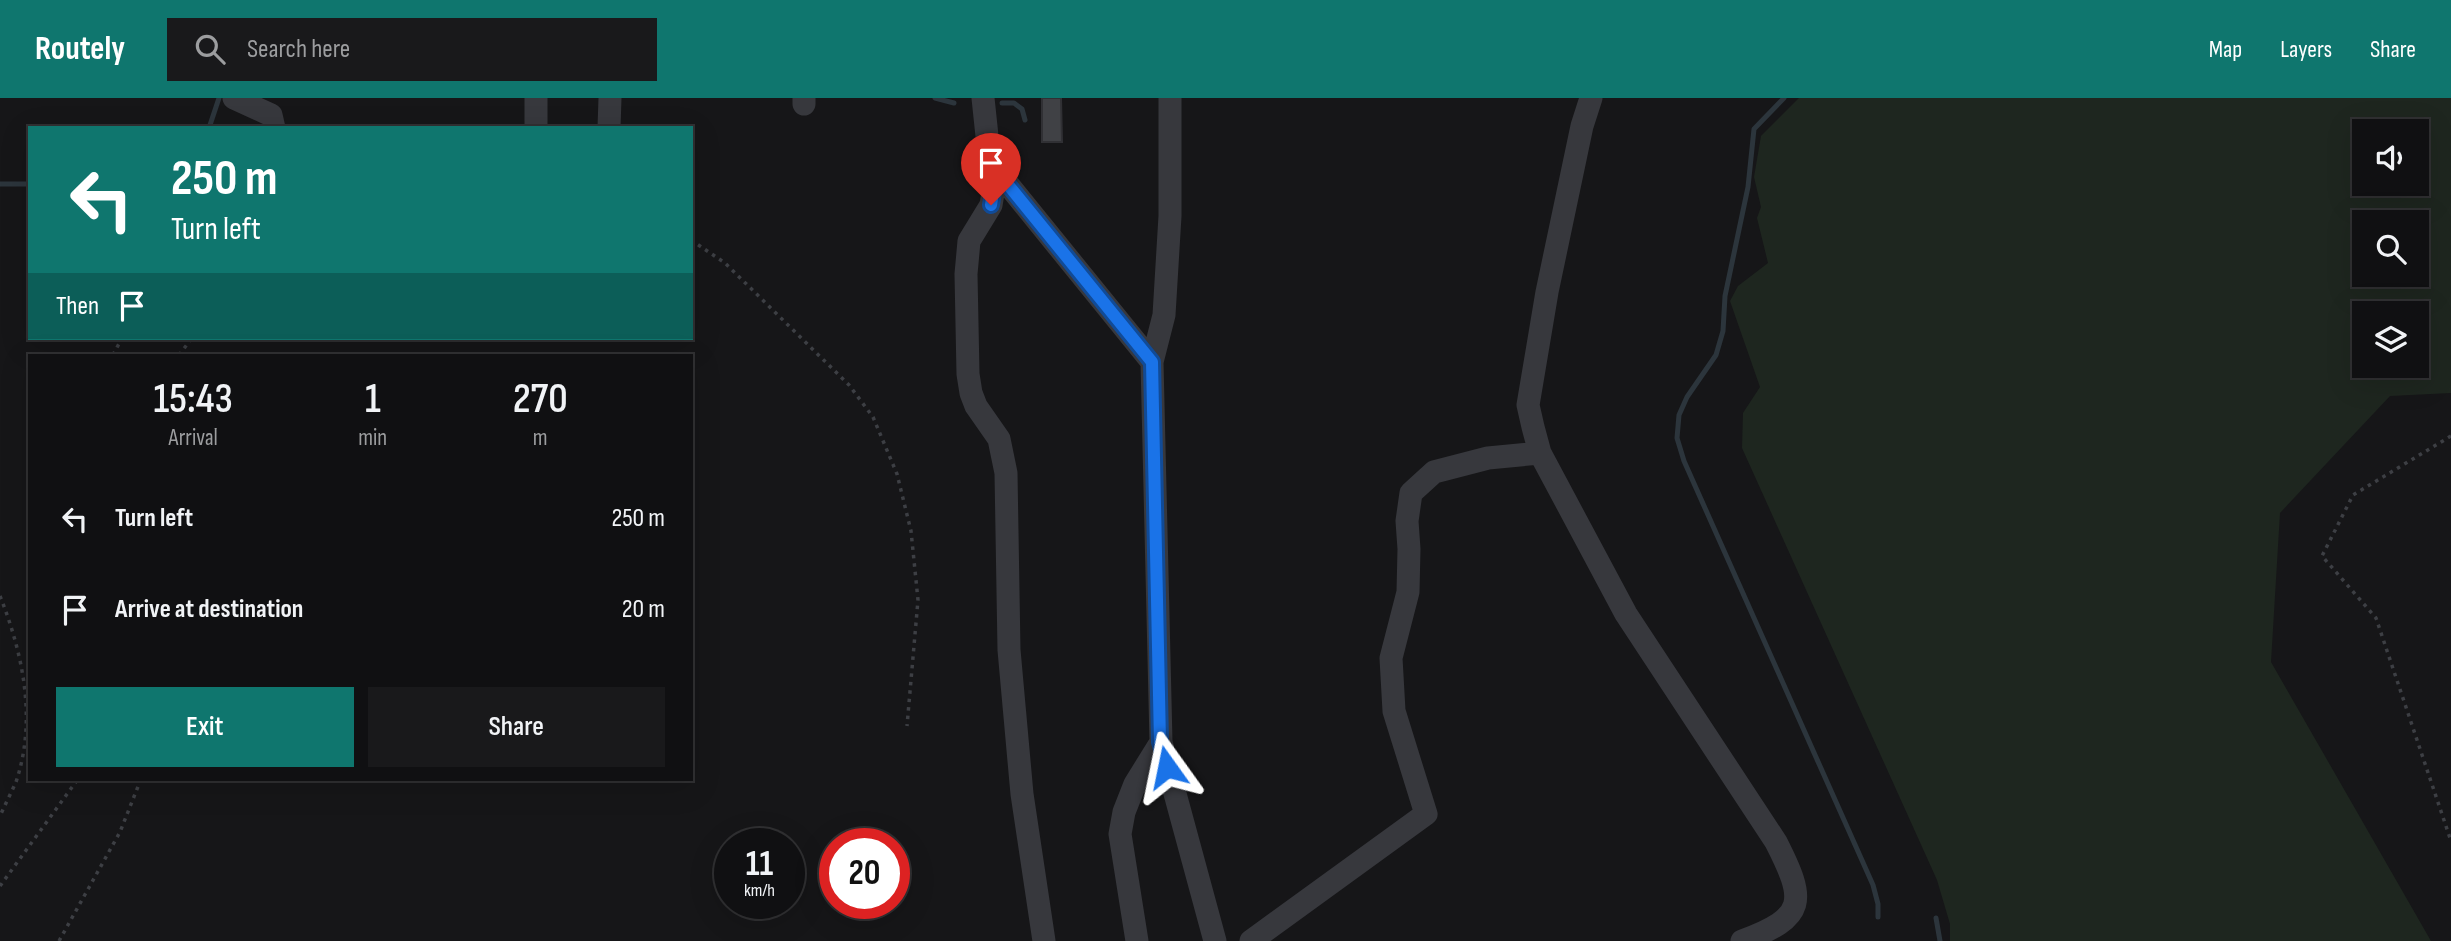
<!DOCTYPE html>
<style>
:root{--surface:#101012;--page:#19191b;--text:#f1f3f6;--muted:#9c9d9f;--line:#303032;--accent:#0f766e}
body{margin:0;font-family:"Sofia Sans Condensed",sans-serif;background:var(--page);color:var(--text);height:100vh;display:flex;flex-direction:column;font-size:26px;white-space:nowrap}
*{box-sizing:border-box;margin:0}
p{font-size:23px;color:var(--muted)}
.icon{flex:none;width:38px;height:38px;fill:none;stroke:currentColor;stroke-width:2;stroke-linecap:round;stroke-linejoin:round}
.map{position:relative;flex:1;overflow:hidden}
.panel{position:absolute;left:28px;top:256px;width:665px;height:427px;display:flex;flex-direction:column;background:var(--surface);border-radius:0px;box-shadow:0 7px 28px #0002,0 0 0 2px var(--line)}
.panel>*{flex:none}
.banner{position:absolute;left:28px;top:28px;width:665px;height:214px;border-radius:0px;box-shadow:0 7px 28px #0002,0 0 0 2px var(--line);background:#0f766e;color:#fff;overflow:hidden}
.fabs{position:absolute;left:2352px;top:21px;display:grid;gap:14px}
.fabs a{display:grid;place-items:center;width:77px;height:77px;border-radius:0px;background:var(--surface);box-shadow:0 7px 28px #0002,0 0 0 2px var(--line);font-size:35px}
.speed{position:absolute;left:714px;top:730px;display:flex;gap:14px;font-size:35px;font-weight:700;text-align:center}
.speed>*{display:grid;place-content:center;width:91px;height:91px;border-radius:50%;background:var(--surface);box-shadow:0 7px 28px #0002,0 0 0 2px var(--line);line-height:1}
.speed small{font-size:18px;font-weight:400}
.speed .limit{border:10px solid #d22;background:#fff;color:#111}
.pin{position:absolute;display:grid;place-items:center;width:60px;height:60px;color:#fff;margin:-72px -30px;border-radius:50% 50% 50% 0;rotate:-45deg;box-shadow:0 0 7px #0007}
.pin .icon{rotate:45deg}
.me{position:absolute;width:77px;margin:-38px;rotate:348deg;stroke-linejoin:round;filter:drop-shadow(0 0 5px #0008)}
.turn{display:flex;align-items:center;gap:24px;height:147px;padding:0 28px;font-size:32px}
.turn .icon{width:91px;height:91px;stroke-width:2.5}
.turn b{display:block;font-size:49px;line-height:60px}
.then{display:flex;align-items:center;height:66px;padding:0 28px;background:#0003;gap:14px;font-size:26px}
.eta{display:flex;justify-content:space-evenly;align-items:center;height:119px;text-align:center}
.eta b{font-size:42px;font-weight:600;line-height:49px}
.cta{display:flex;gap:14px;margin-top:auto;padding:14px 28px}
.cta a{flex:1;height:80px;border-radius:0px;background:var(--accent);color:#fff;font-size:28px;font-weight:600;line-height:80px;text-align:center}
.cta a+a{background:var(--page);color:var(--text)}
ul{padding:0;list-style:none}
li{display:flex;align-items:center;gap:21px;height:91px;padding:0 28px}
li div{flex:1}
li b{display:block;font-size:26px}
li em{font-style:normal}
header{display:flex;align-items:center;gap:42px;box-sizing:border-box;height:98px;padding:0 35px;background:var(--accent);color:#fff}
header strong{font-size:33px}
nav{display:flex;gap:38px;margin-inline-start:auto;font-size:24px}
.search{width:490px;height:63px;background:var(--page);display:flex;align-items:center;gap:18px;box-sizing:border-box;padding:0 24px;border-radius:0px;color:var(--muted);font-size:26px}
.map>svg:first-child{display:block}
.green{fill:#1e261f;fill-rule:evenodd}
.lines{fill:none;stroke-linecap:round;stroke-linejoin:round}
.stream{stroke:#2c353c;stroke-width:5}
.building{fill:#404145;stroke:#303034;stroke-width:2}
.path{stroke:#3d3f44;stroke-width:3.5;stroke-dasharray:3.5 5;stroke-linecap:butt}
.minor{stroke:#37383d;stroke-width:23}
.route-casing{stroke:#114b97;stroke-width:18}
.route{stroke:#1a73e8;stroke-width:12}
</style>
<header>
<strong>Routely</strong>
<div class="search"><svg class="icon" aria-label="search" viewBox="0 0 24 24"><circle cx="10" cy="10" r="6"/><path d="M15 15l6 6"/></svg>Search here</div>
<nav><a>Map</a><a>Layers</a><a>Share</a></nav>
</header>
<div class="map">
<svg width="2451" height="843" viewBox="0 0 2451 843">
<rect width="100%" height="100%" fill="#161618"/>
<path class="green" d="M1799,0h652v295l-61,3 -110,117 -9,149 160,279h-481v-17l-13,-44 -195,-432 1,-35 17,-26 -30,-86 8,-15 30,-23 -11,-45 4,-11 -7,-30 7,-41zM2364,33h53v53h-53zM2364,124h53v53h-53zM2364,215h53v53h-53z"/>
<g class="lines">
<path class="stream" d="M935,0l19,5
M1784,0l-30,31 -6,58 -23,109 -2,35 -7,24 -29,42 -8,18 -2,23 7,23 189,424 5,19v13
M1002,5h12l8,6 3,11
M209,30l10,-30
M0,86h30
M1936,820l4,23"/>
</g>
<path class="building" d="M1042,0h19l1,44h-20z"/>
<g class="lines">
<path class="path" d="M691,142l34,23 124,122 24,32 24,57 14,57 7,69 -11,126
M113,257l9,-17
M179,257l13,-17
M2451,338l-98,59 -31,61 54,62 75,223
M0,498c23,58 37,124 16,186 -5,11 -11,23 -16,34
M0,788l78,-107
M59,843l61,-109 21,-53"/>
<path class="minor" d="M234,0l37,17 3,13
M536,0v30
M804,0v6
M983,0l10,95 -2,12 -22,36 -3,33 2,100 3,19 5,13 23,33 7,34 3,177 13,144 22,147
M1591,0l-9,28 -35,166 -19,113 5,22 7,26 86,161 150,228c30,59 31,75 -34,99
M609,30l1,-30
M989,63l163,201
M1161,644l54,199
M1137,843l-17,-107 4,-22 11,-28 26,-42 -9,-380 12,-47 6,-99v-118
M1251,843l175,-127 -32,-103 -3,-53 17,-66 1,-43 -2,-28 4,-28 23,-21 54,-14 52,-5"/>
</g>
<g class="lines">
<g class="route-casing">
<path id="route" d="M991,107l2,-13 -5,-32 164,202 8,380 7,25"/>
</g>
<use href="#route" class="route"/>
</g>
</svg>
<div class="fabs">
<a><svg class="icon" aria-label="sound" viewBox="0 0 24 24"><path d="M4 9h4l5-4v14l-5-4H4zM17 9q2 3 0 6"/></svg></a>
<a><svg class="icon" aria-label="search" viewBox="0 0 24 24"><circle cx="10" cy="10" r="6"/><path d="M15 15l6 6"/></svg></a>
<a><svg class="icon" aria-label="layers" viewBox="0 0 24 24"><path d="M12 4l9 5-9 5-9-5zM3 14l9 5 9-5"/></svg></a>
</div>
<div class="speed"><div>11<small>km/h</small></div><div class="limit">20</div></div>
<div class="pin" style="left:991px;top:107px;background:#d93025"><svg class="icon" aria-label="arrive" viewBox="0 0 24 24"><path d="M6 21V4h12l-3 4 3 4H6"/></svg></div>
<svg class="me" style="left:1167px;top:669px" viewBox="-20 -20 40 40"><path d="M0-17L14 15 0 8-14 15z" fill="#1a73e8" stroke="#fff" stroke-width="4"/></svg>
<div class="banner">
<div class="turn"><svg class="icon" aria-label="left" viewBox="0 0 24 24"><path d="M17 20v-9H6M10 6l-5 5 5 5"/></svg><div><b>250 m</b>Turn left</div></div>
<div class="then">Then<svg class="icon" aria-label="arrive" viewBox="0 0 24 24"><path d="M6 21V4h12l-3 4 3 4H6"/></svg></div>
</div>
<section class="panel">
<div class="eta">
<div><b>15:43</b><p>Arrival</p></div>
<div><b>1</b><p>min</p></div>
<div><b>270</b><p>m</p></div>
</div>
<ul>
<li><svg class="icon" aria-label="left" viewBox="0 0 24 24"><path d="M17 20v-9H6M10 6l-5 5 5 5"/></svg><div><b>Turn left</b></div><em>250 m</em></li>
<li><svg class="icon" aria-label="arrive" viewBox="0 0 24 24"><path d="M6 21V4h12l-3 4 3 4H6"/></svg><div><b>Arrive at destination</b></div><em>20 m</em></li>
</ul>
<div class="cta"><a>Exit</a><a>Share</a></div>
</section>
</div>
